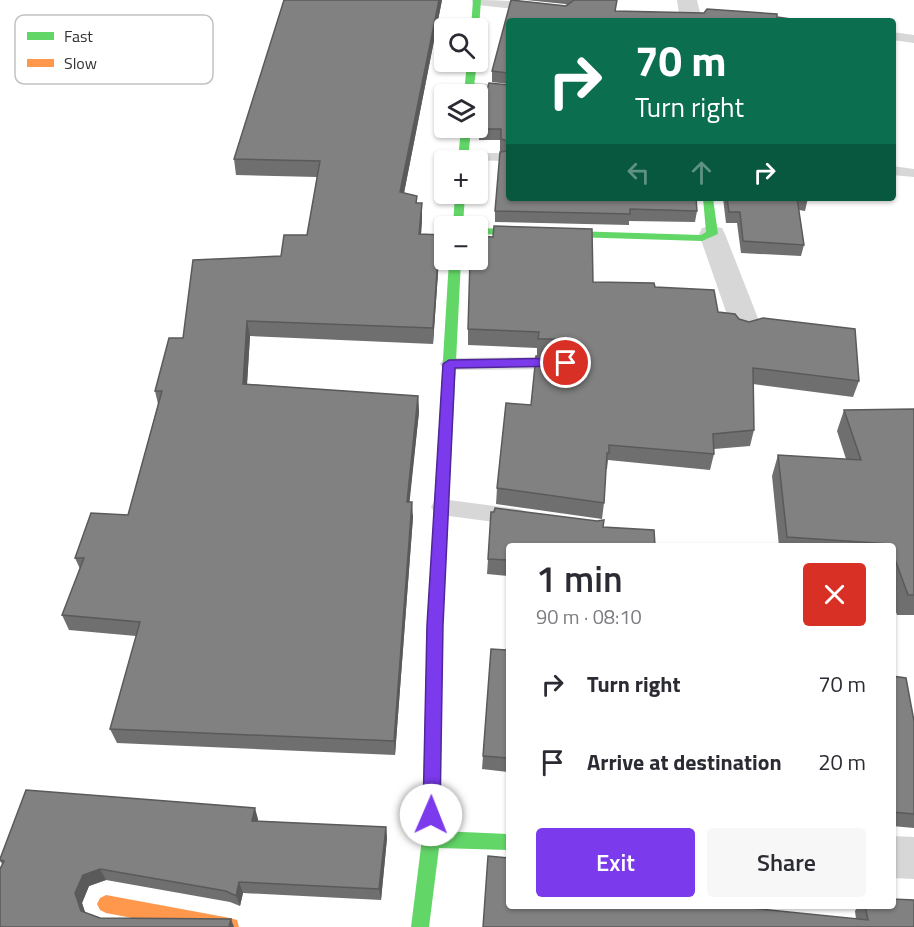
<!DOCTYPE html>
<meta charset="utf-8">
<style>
:root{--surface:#fff;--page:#f7f7f7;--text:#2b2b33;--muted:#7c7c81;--accent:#7c3aed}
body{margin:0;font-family:"Titillium Web",sans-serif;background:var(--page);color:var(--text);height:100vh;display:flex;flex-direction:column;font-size:22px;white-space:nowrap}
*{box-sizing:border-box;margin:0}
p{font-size:20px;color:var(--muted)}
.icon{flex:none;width:33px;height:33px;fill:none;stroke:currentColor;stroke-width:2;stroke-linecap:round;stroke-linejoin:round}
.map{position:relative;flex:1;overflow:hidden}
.sheet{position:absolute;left:506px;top:543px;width:390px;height:366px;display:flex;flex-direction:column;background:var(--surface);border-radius:6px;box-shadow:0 2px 4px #0004}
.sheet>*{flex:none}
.top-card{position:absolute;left:506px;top:18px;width:390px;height:183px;border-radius:6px;box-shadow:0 2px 4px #0004;background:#0b6e4f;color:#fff;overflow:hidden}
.controls{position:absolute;left:434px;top:18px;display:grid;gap:12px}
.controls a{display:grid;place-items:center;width:54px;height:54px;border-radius:6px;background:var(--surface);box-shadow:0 2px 4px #0004;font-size:30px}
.pin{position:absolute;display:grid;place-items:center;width:51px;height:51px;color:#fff;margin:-26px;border:3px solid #fff;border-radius:50%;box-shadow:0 2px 6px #0007}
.me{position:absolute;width:66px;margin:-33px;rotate:1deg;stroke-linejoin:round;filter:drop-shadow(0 0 4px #0008)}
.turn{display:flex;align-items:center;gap:21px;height:126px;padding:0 30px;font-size:27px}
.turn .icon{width:78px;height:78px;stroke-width:2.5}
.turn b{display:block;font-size:42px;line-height:51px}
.lanes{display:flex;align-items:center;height:57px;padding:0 30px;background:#0003;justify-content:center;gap:30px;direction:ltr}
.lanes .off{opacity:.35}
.round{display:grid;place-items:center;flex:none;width:63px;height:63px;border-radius:6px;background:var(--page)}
.overview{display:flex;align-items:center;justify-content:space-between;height:102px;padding:0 30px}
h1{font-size:36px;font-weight:600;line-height:45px}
.action{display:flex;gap:12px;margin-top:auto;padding:12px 30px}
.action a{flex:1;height:69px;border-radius:6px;background:var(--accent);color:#fff;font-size:24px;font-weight:600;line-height:69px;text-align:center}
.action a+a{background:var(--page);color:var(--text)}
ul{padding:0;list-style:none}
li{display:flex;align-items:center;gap:18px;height:78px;padding:0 30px}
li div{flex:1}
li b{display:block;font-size:22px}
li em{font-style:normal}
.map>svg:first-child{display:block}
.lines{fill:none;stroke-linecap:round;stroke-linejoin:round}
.lane{fill:#d7d7d7;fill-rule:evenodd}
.street{fill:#d7d7d7;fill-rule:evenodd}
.fast{fill:#63d668;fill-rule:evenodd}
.slow{fill:#ff974d;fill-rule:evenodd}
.wall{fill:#6f6f6f}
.shaded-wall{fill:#5a5a5a}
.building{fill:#818181;stroke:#5a5a5a;stroke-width:1.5}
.route{fill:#7c3aed;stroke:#51269a;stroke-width:1.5}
.key{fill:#fff;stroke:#c2c2c2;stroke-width:1.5}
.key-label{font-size:16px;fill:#333}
</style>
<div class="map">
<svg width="914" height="927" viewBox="0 0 914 927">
<rect width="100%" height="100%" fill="#fff"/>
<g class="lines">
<path class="lane" d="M472,0c16,0 57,0 68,7l-6,4 -57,-6 -4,-1z
M892,32l22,3v8l-22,-3z
M470,82l38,4v8l-43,-5 -2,-3z
M463,153h45v8l-50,-1 -2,-3z
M892,166l22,3v8l-22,-2z
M560,357l6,2 3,4 -3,4 -6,2 -111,1 -6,-2 -3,-4 3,-4 6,-2z
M441,499l77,10 7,2 3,6 -3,6 -7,2 -77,-10 -7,-3 -3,-5 3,-5z"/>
<path class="street" d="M677,0h20l5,21h-22z
M712,226l10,2 3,6 36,92 -5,7 -10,3 -10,-3 -5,-7 -32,-92 3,-6z
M892,836l22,1v42l-22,-1z"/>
<path class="fast" d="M473,0h8l-2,28 -2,2 -6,-2z
M467,62h10l-4,32h-9z
M461,128h10l-3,32h-10z
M455,194h10l-2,32h-10z
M703,198h10l5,36 -16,7 -225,-7v-6l224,7 5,-3z
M449,260h12l-18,365 -3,206 68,3v16l-69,-2 -10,79h-18l11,-88 5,-214z"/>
<path class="slow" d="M106,895l124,23 7,2 2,7h-59l-74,-14 -6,-3 -3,-6 3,-6z"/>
</g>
<path class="wall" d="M442,0l-38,193 13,10 5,16 -1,15 23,1v19l-5,5 -6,85 -183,-8 -3,48 171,12 1,16 -10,90 4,15 -18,238 -278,-12 -7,-14 26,-93 -67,-6 -7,-15 18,-46 -5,-11 53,-43 30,-111 -3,-13 28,-53 124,-103 10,-58 -81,-2 -2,-16z
M511,0l55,6 1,-1 -2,-1 -39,-4h91l-2,11 89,2 3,-4 70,5v3l28,4h-297v63l-16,-2v-11z
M508,85v113l189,13 -2,11 -66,-1v4l-134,-3v-11l9,-59 -4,-1v-11h-21l1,-25z
M723,198h85l-3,13 -6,-1 5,35 -3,11 -60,-3 -4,-30h-11z
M593,282l62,5 63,25 21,7 120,62 -6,16 -100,-13 1,46 -4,16 -36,3v5l-4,16 -102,-10 -1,9h-1l-2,34 -2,16 -106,-15 1,-16 34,-83 37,-50h-31v-7l-69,-3v-16z
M914,409v206h-17l-5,-15v-54h-113l-7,-70 6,-21 68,4 -9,-28 7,-21z
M508,546v30l-21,-2 1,-15z
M508,633v139l-26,-3 1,-13 24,-106z
M892,676l22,45v107l-22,-2z
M258,819v2l128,6 1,11 -6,62 -138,-7 -3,13 -10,-4 -124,-22 -17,6 -7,17 3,9 -85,15 2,-63 -2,-3v-2z
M858,906h34l22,21h-431l258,-20 115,12 -1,-8z"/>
<path class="shaded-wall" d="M439,0h3l-41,208 -1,-16z
M422,203v16l-2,31 -1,-16z
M444,238v16l-5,5 -6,85v-16l6,-85z
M247,321l3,15 -4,64 -3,-16z
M418,396l1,16 -11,105 -1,-15z
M412,502l1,15 -18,238 -1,-14z
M255,808l3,11 -2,13 -4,-11z
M386,827l1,11 -6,62 -2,-11z
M100,869l6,11 -17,6 -7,17 6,18 -7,-10 -6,-18 8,-18z
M239,882l4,11 -3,13 -4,-10z
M231,919l3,8h-5z"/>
<path class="building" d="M284,0h155l-39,192 17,4 -1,7h6l-3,31 25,1v4l-5,4 -6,85 -186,-7 -4,63 175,12 -11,106h5l-18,239 -284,-12 30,-107 -78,-7 22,-57h-9l16,-45 37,2 34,-124h-7l14,-53h14l10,-78 88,-4 3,-21h23l13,-74 -86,-2z
M511,0l55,6 8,-6h43l-2,11 89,2 3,-4 70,5v3l28,4h-297v52l-16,-2z
M489,83l19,2v56l-7,-2v-10h-22l1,-14z
M508,151v47h188l1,13 -67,-2v5l-135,-3 5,-59z
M727,198h70l7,47 -61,-4 -3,-29h-11z
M494,226l98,3 1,53 61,1 1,4 59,3 4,22 17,2 4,5 10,3 14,-4 92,11 4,52 -106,-13 1,62 -41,4 1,20 -105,-9v8h-2l-3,50 -107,-15 9,-85 25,2 5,-49 32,-1 7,-2 4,-6 -4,-5 -7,-3h-30l1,-7 -71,-3 2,-69h7v-24l16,1z
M914,409v186h-6l-16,-44v-5h-1l-1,-2 -103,-7 -9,-82 83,5 -17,-50z
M495,508l102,13 7,-1 -1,7 51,3 1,16h-147v14l-20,-1 3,-47h3z
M508,633v125l-25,-2 8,-107 16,1z
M892,676l14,2 8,43v93l-22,-2z
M26,790l229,18 -3,13 134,6 -7,62 -140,-7 -3,14 -10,-5 -126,-22 -17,6 -8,18 6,18 19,7 131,1 -2,8h-229v-58l4,-8 -4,-1v-1z
M488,856l20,2v48h232l1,1 127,13 -3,-14h27v-7l22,1v27h-431z"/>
<path class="route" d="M566,358l6,5 -2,3 -115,2 -12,257 -3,190 -2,6 -7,2 -6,-2 -2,-6 4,-190 16,-261 6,-4z"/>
<rect x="15" y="15" width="198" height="69" rx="9" class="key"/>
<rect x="27" y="32" width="27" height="8" fill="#63d668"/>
<rect x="27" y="59" width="27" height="8" fill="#ff974d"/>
<g class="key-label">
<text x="64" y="42">Fast</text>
<text x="64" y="69">Slow</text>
</g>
</svg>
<div class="controls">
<a><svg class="icon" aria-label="search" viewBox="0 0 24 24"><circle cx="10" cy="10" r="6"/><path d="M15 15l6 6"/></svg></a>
<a><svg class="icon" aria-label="layers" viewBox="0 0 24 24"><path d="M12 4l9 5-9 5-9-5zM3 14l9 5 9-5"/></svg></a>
<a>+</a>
<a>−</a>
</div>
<div class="pin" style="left:566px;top:363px;background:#d93025"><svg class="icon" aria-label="arrive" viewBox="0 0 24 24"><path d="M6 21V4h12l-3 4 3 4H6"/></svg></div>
<svg class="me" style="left:431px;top:815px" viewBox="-20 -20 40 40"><circle r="19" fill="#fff"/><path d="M0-13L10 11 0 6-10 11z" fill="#7c3aed"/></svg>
<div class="top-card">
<div class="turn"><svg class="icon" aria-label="right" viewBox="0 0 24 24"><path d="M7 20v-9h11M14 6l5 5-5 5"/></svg><div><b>70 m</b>Turn right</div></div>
<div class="lanes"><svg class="icon off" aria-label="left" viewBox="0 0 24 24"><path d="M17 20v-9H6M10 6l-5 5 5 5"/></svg><svg class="icon off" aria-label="ahead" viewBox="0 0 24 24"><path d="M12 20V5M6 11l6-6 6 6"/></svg><svg class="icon" aria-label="right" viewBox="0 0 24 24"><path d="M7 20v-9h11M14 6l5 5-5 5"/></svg></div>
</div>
<section class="sheet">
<div class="overview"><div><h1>1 min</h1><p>90 m · 08:10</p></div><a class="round" style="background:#d93025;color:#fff"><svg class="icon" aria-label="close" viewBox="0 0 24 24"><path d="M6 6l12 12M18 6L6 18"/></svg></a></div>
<ul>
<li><svg class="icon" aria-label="right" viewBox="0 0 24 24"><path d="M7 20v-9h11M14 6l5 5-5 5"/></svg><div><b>Turn right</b></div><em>70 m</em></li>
<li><svg class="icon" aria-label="arrive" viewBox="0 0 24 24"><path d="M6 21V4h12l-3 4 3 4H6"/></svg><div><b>Arrive at destination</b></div><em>20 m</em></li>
</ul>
<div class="action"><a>Exit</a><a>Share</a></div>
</section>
</div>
